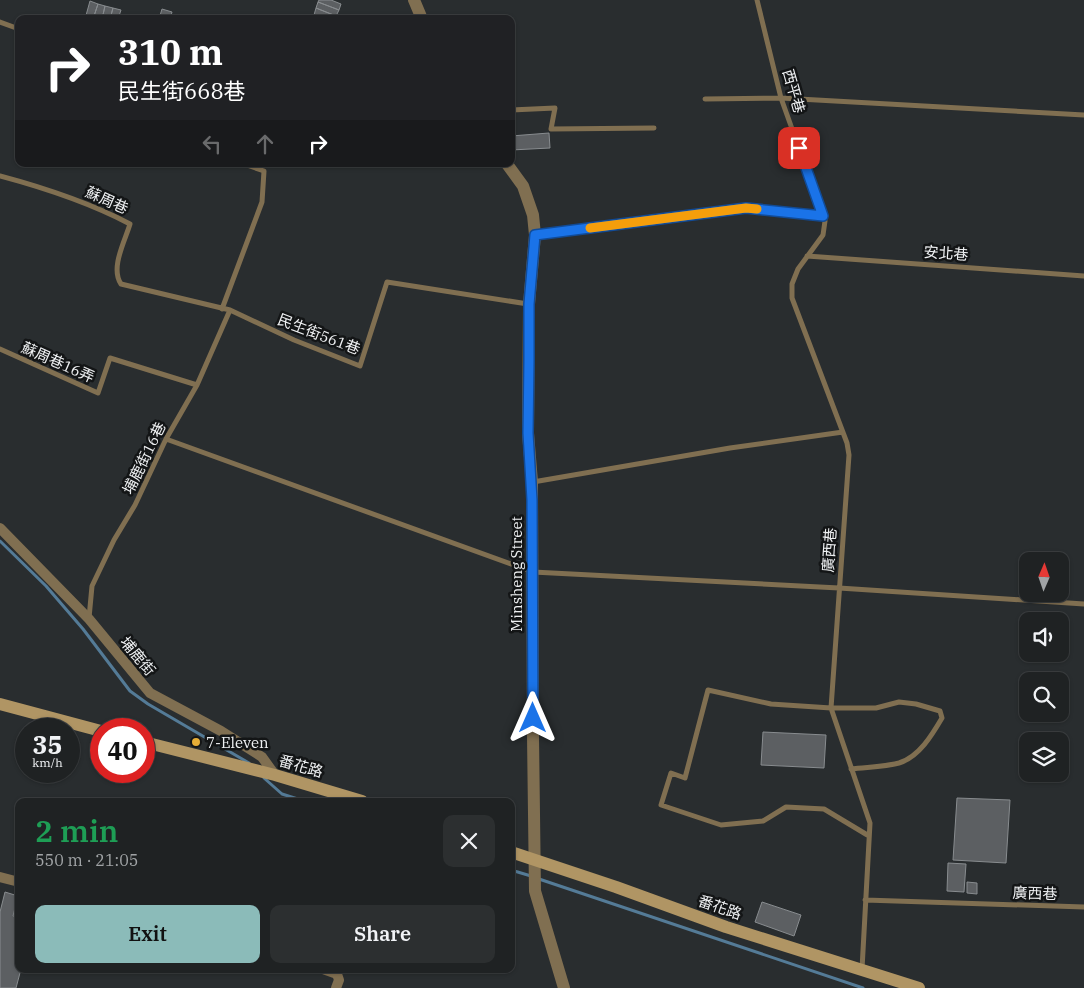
<!DOCTYPE html>
<meta charset="utf-8">
<style>
:root{--surface:#1f2223;--page:#2c2f30;--text:#f1f3f6;--muted:#a1a4a6;--line:#3c3f41;--accent:#8bbbb9}
body{margin:0;font-family:"IBM Plex Serif","Noto Sans TC",serif;background:var(--page);color:var(--text);height:100vh;display:flex;flex-direction:column;font-size:19px;white-space:nowrap}
*{box-sizing:border-box;margin:0}
p{font-size:16px;color:var(--muted)}
.icon{flex:none;width:28px;height:28px;fill:none;stroke:currentColor;stroke-width:2;stroke-linecap:round;stroke-linejoin:round}
.map{position:relative;flex:1;overflow:hidden}
.panel{position:absolute;left:15px;top:798px;width:500px;height:175px;display:flex;flex-direction:column;background:var(--surface);border-radius:10px;box-shadow:0 1px 4px #0004,0 0 0 1px var(--line)}
.panel>*{flex:none}
.top-card{position:absolute;left:15px;top:15px;width:500px;height:152px;border-radius:10px;box-shadow:0 1px 4px #0004,0 0 0 1px var(--line);background:#202124;color:#fff;overflow:hidden}
.needle{width:32px;rotate:2deg}
.controls{position:absolute;left:1019px;top:552px;display:grid;gap:10px}
.controls a{display:grid;place-items:center;width:50px;height:50px;border-radius:10px;background:var(--surface);box-shadow:0 1px 4px #0004,0 0 0 1px var(--line);font-size:25px}
.speed{position:absolute;left:15px;top:718px;display:flex;gap:10px;font-size:25px;font-weight:700;text-align:center}
.speed>*{display:grid;place-content:center;width:65px;height:65px;border-radius:50%;background:var(--surface);box-shadow:0 1px 4px #0004,0 0 0 1px var(--line);line-height:1}
.speed small{font-size:12px;font-weight:400}
.speed .limit{border:8px solid #d22;background:#fff;color:#111}
.pin{position:absolute;display:grid;place-items:center;width:42px;height:42px;color:#fff;margin:-21px;border-radius:10px;box-shadow:0 2px 8px #0006}
.me{position:absolute;width:55px;margin:-28px;rotate:0deg;stroke-linejoin:round;filter:drop-shadow(0 0 4px #0008)}
.turn{display:flex;align-items:center;gap:18px;height:105px;padding:0 20px;font-size:22px}
.turn .icon{width:65px;height:65px;stroke-width:2.5}
.turn b{display:block;font-size:35px;line-height:42px}
.lanes{display:flex;align-items:center;height:48px;padding:0 20px;background:#0003;justify-content:center;gap:25px;direction:ltr}
.lanes .off{opacity:.35}
.round{display:grid;place-items:center;flex:none;width:52px;height:52px;border-radius:10px;background:var(--page)}
.summary{display:flex;align-items:center;justify-content:space-between;height:85px;padding:0 20px}
h1{font-size:30px;font-weight:600;line-height:38px;color:#1e9e55}
.cta{display:flex;gap:10px;margin-top:auto;padding:10px 20px}
.cta a{flex:1;height:58px;border-radius:10px;background:var(--accent);color:#111;font-size:20px;font-weight:600;line-height:58px;text-align:center}
.cta a+a{background:var(--page);color:var(--text)}
.map>svg:first-child{display:block}
.lines{fill:none;stroke-linecap:round;stroke-linejoin:round}
.stream{stroke:#547b97;stroke-width:3}
.building{fill:#5c5f62;stroke:#888c8f}
.service{stroke:#806f51;stroke-width:5}
.minor{stroke:#806f51;stroke-width:10}
.tertiary{stroke:#806f51;stroke-width:12}
.secondary{stroke:#b09564;stroke-width:12}
.route-casing{stroke:#114b97;stroke-width:12}
.route{stroke:#1a73e8;stroke-width:9}
.slow{stroke:#f59e0b;stroke-width:9}
.poi-dot{fill:#e6ad36;stroke:#131516;stroke-width:2}
.labels{text-anchor:middle;dominant-baseline:central;stroke-width:5;stroke-linejoin:round;paint-order:stroke}
.street-label{font-size:15px;fill:#eff1f3;stroke:#131516}
.poi-label{font-size:15px;fill:#eff1f3;stroke:#131516;text-anchor:start}
</style>
<div class="map">
<svg width="1084" height="988" viewBox="0 0 1084 988">
<rect width="100%" height="100%" fill="#292d2f"/>
<g class="lines">
<path class="stream" d="M0,541l46,45 37,43 47,62 18,13 101,59
M264,778l18,16 22,7
M511,870l20,6
M539,879l324,109"/>
</g>
<path class="building" d="M319,0h12l10,4 -2,6 -21,-8z
M90,1l8,3 -5,15h-8z
M318,2l21,8 -3,6 -20,-8z
M98,4l7,2 -3,13h-9z
M105,6l8,2 -3,11h-8z
M113,8l8,2 -3,9h-8z
M316,8l20,8v3h-11l-11,-4z
M162,9l10,3 -2,7h-11z
M549,133l1,15 -39,2v-14z
M763,732l63,3 -2,33 -63,-3z
M957,798l53,2 -4,63 -53,-3z
M948,863l18,1 -2,28 -17,-1z
M967,882l10,1v11l-10,-1z
M5,892l13,4 -5,20 6,1v52h2l-5,19h-16v-76z
M762,902l39,13 -7,21 -39,-14z"/>
<g class="lines">
<path class="service" d="M757,0l24,98 44,123 -2,14 -25,34 -6,15v14l55,145 2,12 -18,253 39,115 -8,146
M0,22l19,7
M705,99l76,-1 303,17
M511,110l44,-2 -4,21 103,-1
M0,176c45,12 88,26 130,48 -5,17 -20,44 -9,60l109,26 64,30 66,26 27,-84 141,22
M536,235l210,-27 77,8
M807,256l277,20
M222,309l40,-107 2,-31 -20,-7
M0,349l98,44 12,-35 87,27
M166,439l367,133 306,16 245,16
M533,482l197,-34 113,-16
M89,618l3,-32 22,-46 21,-35 31,-66 31,-54 33,-75
M851,769c15,-2 33,-2 48,-6 20,-6 33,-28 43,-45l-2,-7 -24,-7 -17,-2 -23,6h-45l-60,-4 -63,-14 -23,88 -14,-5 -10,32 60,20 42,-4 23,-14 38,2 45,27
M865,900l219,7"/>
<path class="minor" d="M0,528l89,91 61,74 71,38 41,26 13,18
M0,877l19,5
M323,969l14,5 2,6 -3,8"/>
<path class="tertiary" d="M414,0l8,19
M507,164l16,22 10,29 2,20 -6,69 -1,129 4,49 1,254 2,155 29,97"/>
<path class="secondary" d="M0,704l101,27
M144,742l131,33 87,26
M511,852l105,35 110,40 193,61"/>
</g>
<g class="lines">
<g class="route-casing">
<path id="route" d="M533,718l-1,-218 -4,-67 1,-73v-56l6,-69 211,-27 77,8 -24,-68"/>
</g>
<use href="#route" class="route"/>
<path class="slow" d="M590,228l156,-20 11,1"/>
</g>
<circle class="poi-dot" cx="196" cy="742" r="5"/>
<g class="labels">
<g class="street-label">
<text transform="translate(794 91) rotate(74)">西平巷</text>
<text transform="translate(107 200) rotate(24)">蘇周巷</text>
<text transform="translate(946 253) rotate(4)">安北巷</text>
<text transform="translate(319 334) rotate(21)">民生街561巷</text>
<text transform="translate(58 362) rotate(24)">蘇周巷16弄</text>
<text transform="translate(144 458) rotate(-64)">埔鹿街16巷</text>
<text transform="translate(829 550) rotate(-86)">廣西巷</text>
<text transform="translate(516 574) rotate(-90)">Minsheng Street</text>
<text transform="translate(138 656) rotate(50)">埔鹿街</text>
<text transform="translate(301 766) rotate(16)">番花路</text>
<text transform="translate(1035 893) rotate(2)">廣西巷</text>
<text transform="translate(720 907) rotate(19)">番花路</text>
</g>
<g class="poi-label">
<text x="206" y="742">7-Eleven</text>
</g>
</g>
</svg>
<div class="controls">
<a><svg class="needle" viewBox="-14 -14 28 28"><path d="M0-13l5 13h-10z" fill="#e53935"/><path d="M0 13l5-13h-10z" fill="#a1a4a6"/></svg></a>
<a><svg class="icon" aria-label="sound" viewBox="0 0 24 24"><path d="M4 9h4l5-4v14l-5-4H4zM17 9q2 3 0 6"/></svg></a>
<a><svg class="icon" aria-label="search" viewBox="0 0 24 24"><circle cx="10" cy="10" r="6"/><path d="M15 15l6 6"/></svg></a>
<a><svg class="icon" aria-label="layers" viewBox="0 0 24 24"><path d="M12 4l9 5-9 5-9-5zM3 14l9 5 9-5"/></svg></a>
</div>
<div class="speed"><div>35<small>km/h</small></div><div class="limit">40</div></div>
<div class="pin" style="left:799px;top:148px;background:#d93025"><svg class="icon" aria-label="arrive" viewBox="0 0 24 24"><path d="M6 21V4h12l-3 4 3 4H6"/></svg></div>
<svg class="me" style="left:533px;top:718px" viewBox="-20 -20 40 40"><path d="M0-17L14 15 0 8-14 15z" fill="#1a73e8" stroke="#fff" stroke-width="4"/></svg>
<div class="top-card">
<div class="turn"><svg class="icon" aria-label="right" viewBox="0 0 24 24"><path d="M7 20v-9h11M14 6l5 5-5 5"/></svg><div><b>310 m</b>民生街668巷</div></div>
<div class="lanes"><svg class="icon off" aria-label="left" viewBox="0 0 24 24"><path d="M17 20v-9H6M10 6l-5 5 5 5"/></svg><svg class="icon off" aria-label="ahead" viewBox="0 0 24 24"><path d="M12 20V5M6 11l6-6 6 6"/></svg><svg class="icon" aria-label="right" viewBox="0 0 24 24"><path d="M7 20v-9h11M14 6l5 5-5 5"/></svg></div>
</div>
<section class="panel">
<div class="summary"><div><h1>2 min</h1><p>550 m · 21:05</p></div><a class="round"><svg class="icon" aria-label="close" viewBox="0 0 24 24"><path d="M6 6l12 12M18 6L6 18"/></svg></a></div>
<div class="cta"><a>Exit</a><a>Share</a></div>
</section>
</div>
